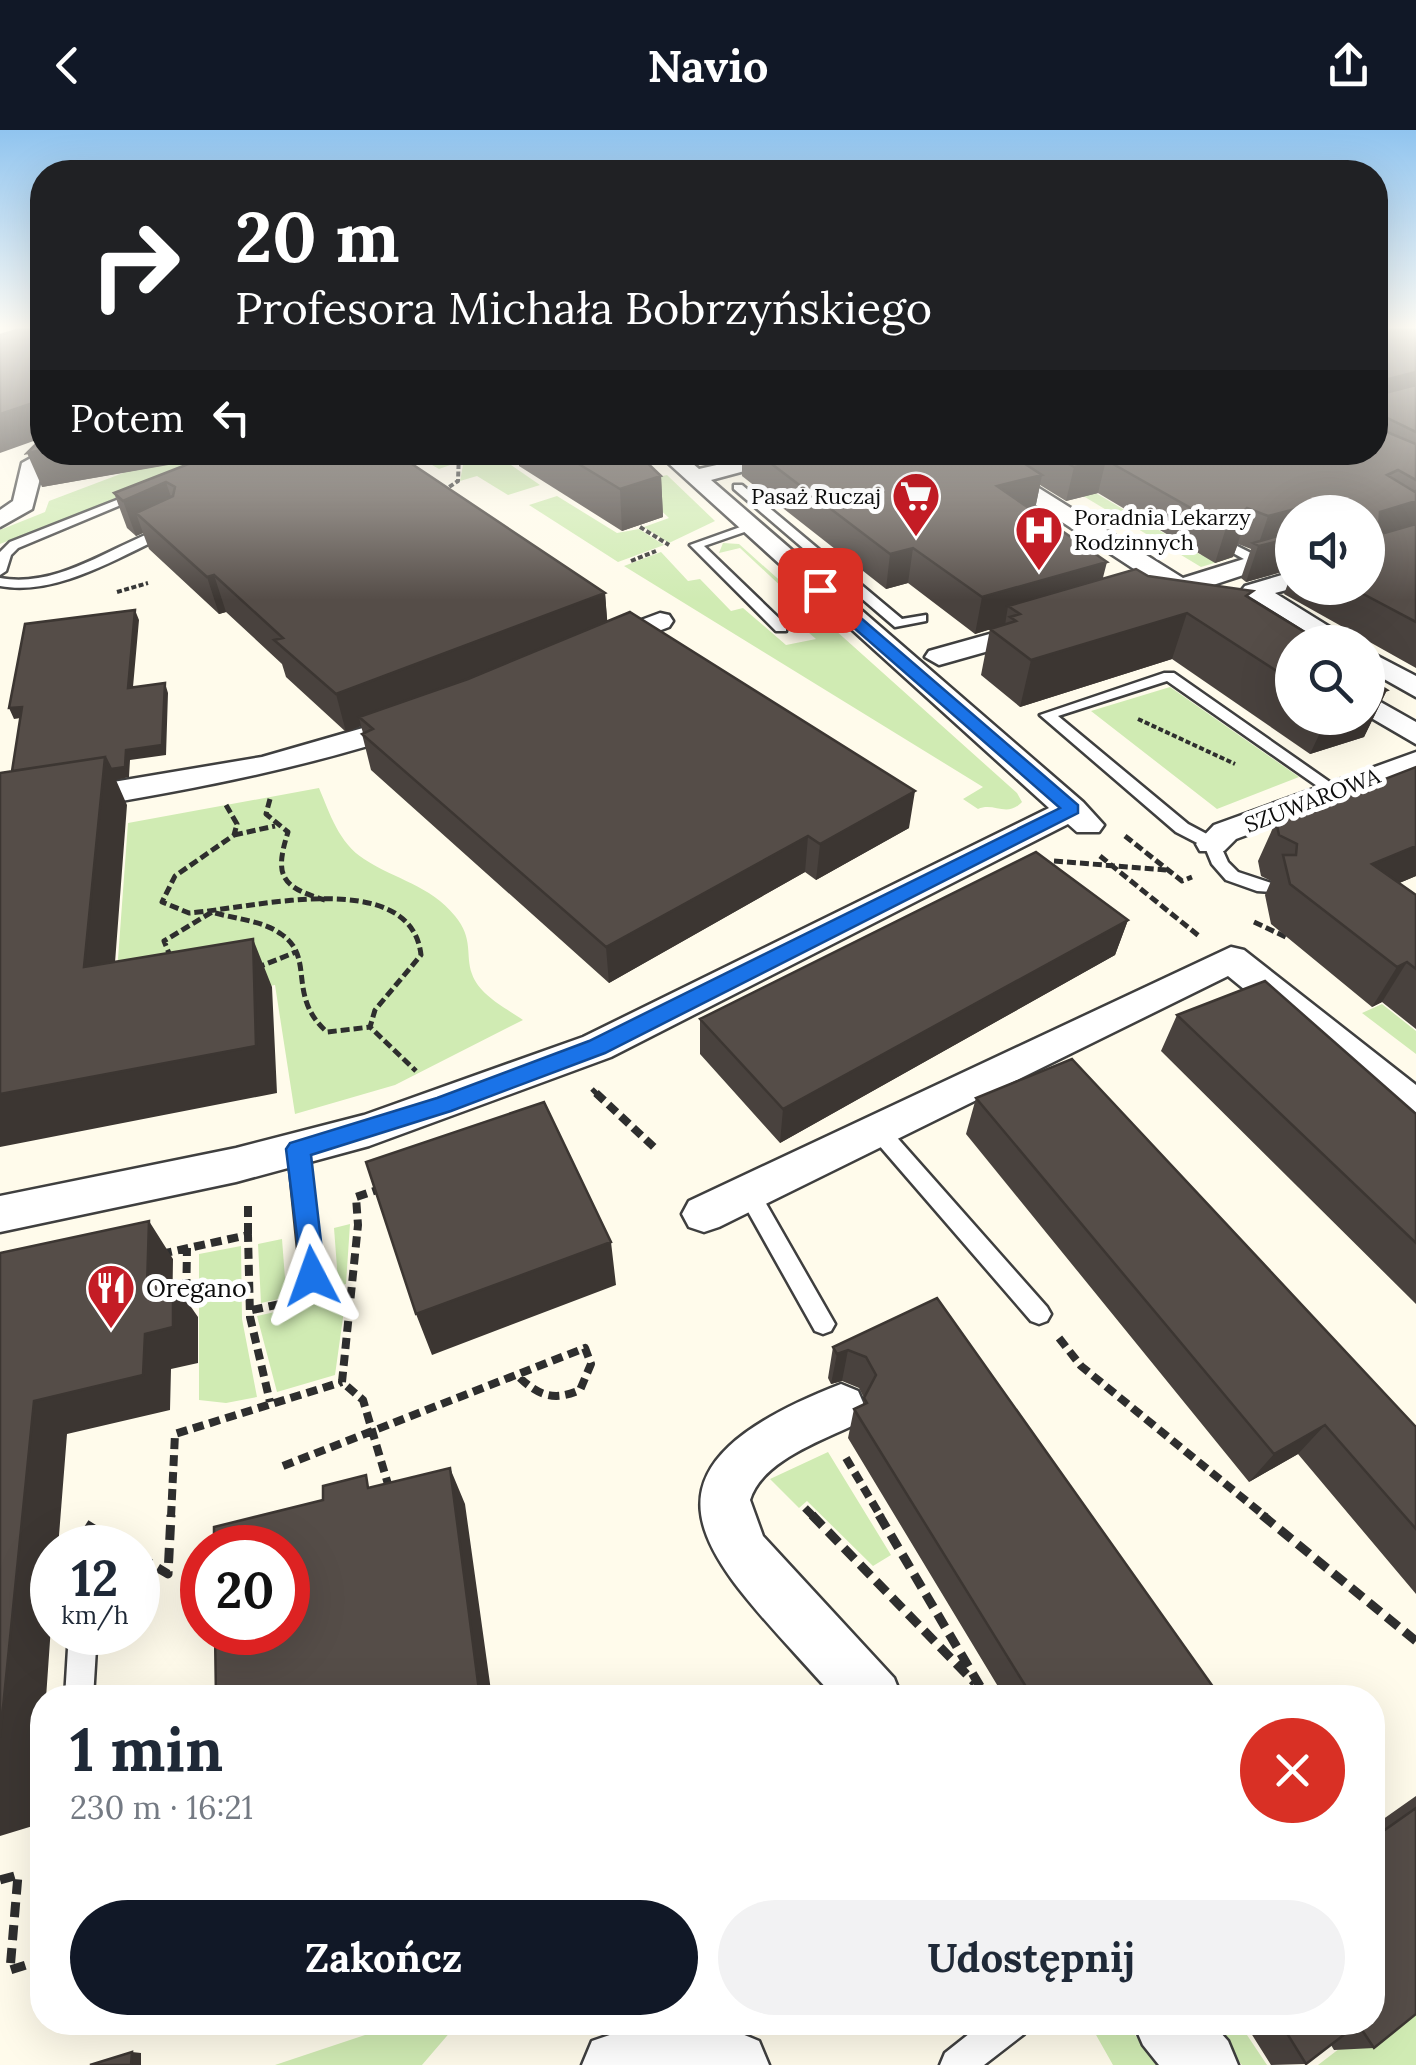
<!DOCTYPE html>
<html lang="pl">
<meta charset="utf-8">
<style>
:root{--surface:#fff;--page:#f2f2f3;--text:#1f2937;--muted:#747a83;--accent:#111827}
body{margin:0;font-family:Lora,serif;background:var(--page);color:var(--text);height:100vh;display:flex;flex-direction:column;font-size:38px;white-space:nowrap}
*{box-sizing:border-box;margin:0}
p{font-size:32px;color:var(--muted)}
.icon{flex:none;width:55px;height:55px;fill:none;stroke:currentColor;stroke-width:2;stroke-linecap:round;stroke-linejoin:round}
.map{position:relative;flex:1;overflow:hidden}
.details{position:absolute;left:30px;top:1555px;width:1355px;height:350px;display:flex;flex-direction:column;background:var(--surface);border-radius:40px;box-shadow:0 10px 40px #0002}
.details>*{flex:none}
.hud{position:absolute;left:30px;top:30px;width:1358px;height:305px;border-radius:40px;box-shadow:0 10px 40px #0002;background:#202124;color:#fff;overflow:hidden}
.fabs{position:absolute;left:1275px;top:365px;display:grid;gap:20px}
.fabs a{display:grid;place-items:center;width:110px;height:110px;border-radius:50%;background:var(--surface);box-shadow:0 10px 40px #0002;font-size:50px}
.speed{position:absolute;left:30px;top:1395px;display:flex;gap:20px;font-size:50px;font-weight:700;text-align:center}
.speed>*{display:grid;place-content:center;width:130px;height:130px;border-radius:50%;background:var(--surface);box-shadow:0 10px 40px #0002;line-height:1}
.speed small{font-size:25px;font-weight:400}
.speed .limit{border:15px solid #d22;background:#fff;color:#111}
.pin{position:absolute;display:grid;place-items:center;width:85px;height:85px;color:#fff;margin:-42px;border-radius:20px;box-shadow:0 5px 15px #0006}
.me{position:absolute;width:110px;margin:-55px;rotate:356deg;stroke-linejoin:round;filter:drop-shadow(0 0 8px #0008)}
.turn{display:flex;align-items:center;gap:35px;height:210px;padding:0 40px;font-size:45px}
.turn .icon{width:130px;height:130px;stroke-width:2.5}
.turn b{display:block;font-size:70px;line-height:85px}
.then{display:flex;align-items:center;height:95px;padding:0 40px;background:#0003;gap:20px;font-size:38px}
.round{display:grid;place-items:center;flex:none;width:105px;height:105px;border-radius:52px;background:var(--page)}
.headline{display:flex;align-items:center;justify-content:space-between;height:170px;padding:0 40px}
h1{font-size:60px;font-weight:700;line-height:75px}
.cta{display:flex;gap:20px;margin-top:auto;padding:20px 40px}
.cta a{flex:1;height:115px;border-radius:60px;background:var(--accent);color:#fff;font-size:40px;font-weight:700;line-height:115px;text-align:center}
.cta a+a{background:var(--page);color:var(--text)}
header{display:flex;justify-content:space-between;align-items:center;height:130px;padding:0 40px;background:var(--accent);color:#fff;font-size:45px;font-weight:700}
.map>svg:first-child{display:block}
.green{fill:#d0ebb3}
.lines{fill:none;stroke-linecap:round;stroke-linejoin:round}
.service-casing{stroke:#3f3f3f;stroke-width:5}
.minor-casing{stroke:#3f3f3f;stroke-width:5}
.path-far3{stroke:#2e2e2e;stroke-width:4;stroke-dasharray:5 2.5;stroke-linecap:butt}
.path-far2{stroke:#2e2e2e;stroke-width:5;stroke-dasharray:9 4;stroke-linecap:butt}
.path-far1{stroke:#2e2e2e;stroke-width:8;stroke-dasharray:11 6;stroke-linecap:butt}
.path{stroke:#2e2e2e;stroke-width:9;stroke-dasharray:15 8;stroke-linecap:butt}
.service{fill:#fff;fill-rule:evenodd}
.minor{fill:#fff;fill-rule:evenodd}
.wall{fill:#49423e}
.shaded-wall{fill:#3c3632}
.building{fill:#554d48;stroke:#3c3632;stroke-width:2.5}
.route{fill:#1a73e8;stroke:#114b97;stroke-width:2.5}
.labels{text-anchor:middle;dominant-baseline:central;stroke-width:10;stroke-linejoin:round;paint-order:stroke}
.far-poi-label{font-size:22px;fill:#0c0c0c;stroke:#fff;text-anchor:end}
.far-street-label{font-size:22px;fill:#0c0c0c;stroke:#fff}
.poi-label{font-size:25px;fill:#0c0c0c;stroke:#fff;text-anchor:start}
</style>
<header><svg class="icon" aria-label="back" viewBox="0 0 24 24"><path d="M15 5l-7 7 7 7"/></svg>Navio<svg class="icon" aria-label="share" viewBox="0 0 24 24"><path d="M12 15V3M7 8l5-5 5 5M5 13v7h14v-7"/></svg></header>
<div class="map">
<svg width="1416" height="1935" viewBox="0 0 1416 1935">
<rect width="100%" height="100%" fill="#fffbeb"/>
<path class="green" d="M422,322l131,1 -42,12 29,20 -32,10 -31,-19 -17,5 4,-21 -25,9 -24,-14z
M176,323h57l-233,91v-14l45,-18 4,-11z
M667,345l48,46 -46,22 -25,-16 25,-9 -37,-35z
M1077,352l124,73 18,-5 12,8 -30,9 -136,-82z
M557,366l60,37 22,-4 25,16 -46,17 -89,-57z
M723,413l16,1 278,249 5,9c-15,16 -28,0 -44,7l-15,-10 20,-12 -359,-221 37,-14 27,29 12,-2 31,32 12,-3 43,37 30,-6 -16,-14 16,-6 -76,-71 -21,5z
M1170,557l129,90 -82,32 -126,-98z
M319,658c11,26 20,55 45,71 32,21 66,26 91,57 19,23 10,39 17,58 7,21 34,34 51,46l-128,65 -100,29 -20,-129 -161,28 14,-190z
M1382,874l34,27v23l-54,-41z
M350,1094l-4,60 -85,19 -3,-59 24,-5 4,52 52,-10 -4,-53z
M241,1116l1,73 15,78 -31,6 -27,-3v-146z
M346,1166l-11,79 -58,17 -20,-76z
M828,1322l63,103 -18,11 -66,-65 -8,7 -29,-29z
M1416,1860v75h-98z
M404,1892l54,1 -36,42h-147z
M1114,1893l21,12 27,30h-49l-22,-39z
M1202,1893h37l28,42h-25z"/>
<g class="lines">
<g class="service-casing">
<path id="service" d="M734,355h8l160,134 24,-4v6l-31,6 -161,-138z
M137,362l10,2 -129,54 -7,7 -5,16 -6,4v-23l10,-10z
M746,395l10,3 -52,18 82,79v6h-10l-86,-86z
M168,396l6,4 -2,3c-51,22 -114,64 -172,53v-8c59,11 114,-34 168,-52z
M1237,416l24,12 2,3 -10,3 -20,-11 -2,-3z
M1164,543h10l170,119 -8,5 -6,-2 -163,-114 -109,35 130,108 30,16 10,22 10,10 36,12v8l-17,-1 -31,-11 -14,-16 -7,-17 -29,-15 -136,-117z
M878,992l7,2 162,183 4,7 -4,7 -8,3 -8,-3 -160,-185 -3,-6 3,-6z
M298,1011l7,2 3,6 15,127 -3,7 -8,3 -8,-3 -3,-7 -13,-127 3,-6z
M748,1053l8,3 75,131 4,7 -4,7 -8,3 -8,-3 -78,-139 3,-6z
M69,1502h28l-4,66h-28z
M984,1892h44l-4,12 -40,31h-44l5,-12z"/>
</g>
<g class="minor-casing">
<path id="minor" d="M42,322h30l-29,15 -11,42 -32,18v-17l13,-9 9,-38z
M656,322h23l20,17 75,-17h42l-105,28 372,322 21,23 -5,7h-22l-9,-8 -457,233 -242,89 -133,36 -236,50v-36l236,-48 128,-33 219,-78 466,-229z
M955,322h26l202,126 109,-34v15l-91,30 91,57v20l-115,-69 -22,1 -4,-5 9,-7z
M1292,442l2,16 -19,5 79,49h-31l-82,-51 4,-5z
M660,483l9,2 4,6 -4,6 -66,25 -14,-8 4,-6z
M1036,491l13,8 -4,6 -106,30 -14,-8 4,-6z
M1368,521l48,25v21l-48,-27z
M1368,565l48,27v22l-48,-28z
M415,583l15,9 -5,6c-138,47 -281,70 -425,93v-20l262,-44z
M1416,622v20l-180,67 -12,12h-24l-4,-7 18,-19z
M1231,817l13,3 172,135v38l-14,-5 -174,-142 -509,251 -15,5 -15,-5 -7,-13 7,-13z
M841,1254l17,7 7,16 -7,16c-34,17 -96,37 -108,77l13,36 131,142 8,20h-67c-119,-135 -234,-221 6,-314z
M648,1892h65l46,19 10,24h-187l10,-24z
M1133,1892h78l17,19 10,24h-79l-16,-20z"/>
</g>
<path class="path-far3" d="M443,361l15,-10 1,-29
M640,397l29,18
M631,431l25,-10
M117,462l31,-9
M1138,589l97,45"/>
<path class="path-far2" d="M270,669l-4,15 22,18c-14,44 -7,55 37,68
M226,675l11,19 -3,11 -59,41 -13,26 27,11c60,-4 222,-48 232,42l-46,55 -5,17 46,44
M234,705l41,-9
M1125,706l57,45 10,-4
M1100,726l99,80
M1054,731l112,9
M1254,792l34,16
M171,828l-7,-17 48,-29c22,7 50,8 69,22 35,23 5,62 46,98l43,-5
M256,838l40,-16
M592,959l7,7"/>
<path class="path-far1" d="M596,963l61,57
M383,1058l-27,9 2,28 -16,157 21,18 27,91
M248,1076v29
M161,1124l87,-19 2,82 20,85
M186,1177l1,-59
M252,1180l38,-8
M1059,1208l22,28 185,151
M846,1328l35,59
M283,1336l302,-118 6,16 -11,26c-27,12 -43,5 -63,-15
M805,1378l9,9
M171,1387l4,-83 167,-52"/>
<path class="path" d="M812,1385l163,168
M879,1385l108,183
M1262,1385l154,126
M86,1394l38,24
M138,1426l30,18 3,-59
M0,1750l18,-5 -8,95 32,-10"/>
<use href="#service" class="service"/>
<use href="#minor" class="minor"/>
</g>
<path class="wall" d="M1375,199h41v339l-132,-74 8,-21v15h76v-76h-76v57l-46,13 -5,-4 10,-29 -13,-5 -5,13 -18,6 -117,-70 -32,8 -26,-16 -5,24 -3,1 71,69 45,-3 102,22 42,44v76h76l19,-28 -23,47 -54,17 -138,-95 -152,48 -39,-32 9,-46 -15,5 -67,-51 -22,6 -144,-113v-21l-20,5 -8,-8h661z
M42,308l369,22 -4,1 198,132 2,28 302,207 -93,52 -11,-8 -196,111 -238,-213 -9,-36 1,-1 -2,-7 -15,6 -60,-55 -4,-13 -56,-52 -7,2 -70,-65 -6,-16 -7,3 -9,-8 -13,-35 89,-34 -161,28z
M518,322h118l25,24 2,41 -41,14 -103,-65z
M1416,637v109l-17,7 17,12v134l-34,-27 -10,5 -101,-83 -6,-29 6,-14 -10,-5 -3,-15 18,-40z
M1128,790l-13,35 -335,188 -80,-89v-35z
M1177,885l239,99v190l-255,-253z
M976,968l440,329v167l-118,-140 -49,28 -283,-348z
M937,1168l284,400h-216l-157,-260 6,-29 9,-4 1,-7 -5,-10 -17,-7 -11,3 -3,-6 5,-31z
M1416,1666v218l-42,34 -40,2 -3,-5 -25,19 -35,1 -27,-43h128v-195z"/>
<path class="shaded-wall" d="M1416,242v26l-41,13 10,-31z
M42,270v38l-42,15v-39z
M42,320v2h184l-10,4 -174,31 -15,-34z
M374,322h35l2,8 -34,11z
M723,322h19v3l-20,5z
M1106,330l-8,33 -32,8 8,-34z
M1042,345l-7,34 -44,11 6,-34z
M661,346l2,41 -41,14 -2,-42z
M166,352l12,36 -42,-5 7,20 -7,3 -13,-35z
M1416,371v28l-48,17 12,-34z
M1307,376l-2,6h-13v57l-46,13 22,-66z
M1247,378l-5,16 3,-2 -12,35 -18,6 11,-35z
M913,418l-5,35 -22,6 4,-35z
M1107,432l-9,35 -90,9 -3,19 -30,9 7,-37z
M214,445l12,37 -7,2 -12,-37z
M605,463l3,37 -249,87 2,9 -15,6 -10,-38z
M135,480l4,10 -7,78 -4,-10z
M1187,483l-15,46 -152,48 11,-47z
M165,553l3,10 -2,62 -36,5 -1,17 -13,3 11,25 -16,210 -27,-48 21,-210z
M1387,560l-23,47 -54,17 17,-36h41v-22z
M22,577l5,10 -13,2 -5,-11z
M915,661l-6,37 -93,52 4,-36z
M808,706l-3,36 -196,111 -3,-36z
M1416,716v30l-66,28 22,-40z
M1128,790l-13,35 -335,188 3,-34z
M253,809l19,48 5,106 -277,54v-53z
M1407,832l-25,40 -10,5 25,-40z
M149,1091l24,38 -1,64 -25,-36z
M611,1112l5,43 -184,70 -16,-41z
M173,1151l25,36v46l-27,6 -1,41 -103,24 -9,114h-6v64l-6,86h-4v40l-6,87 -36,11v-99l34,-336 111,-67z
M848,1220l-6,31 -11,3 6,-30z
M1325,1295l-27,29 -49,28 25,-28z
M450,1338l15,36 27,194h-12z
M132,1922l9,1v12h-10z"/>
<path class="building" d="M20,199h22v71l-42,14v-79z
M1375,199h41v43l-31,8 4,12 27,-7v47l-33,-16h-8z
M1375,297l41,17v36l-18,-10 -11,5 28,17 1,-1v10l-36,11 -1,17 5,4 32,-9v98l-64,-34h16v-76h-61v-6l-39,10 -21,-8 -8,7 6,7 -19,6 -120,-68 -32,7 -25,-15h326z
M42,308v12l-15,3z
M219,322h175l211,141 -269,101 -62,-54 9,-2 -69,-63 -7,2 -71,-64 37,-17 2,-9 -9,-5 -43,19 -9,-8z
M559,322h77l25,24 -41,13z
M756,322h251l35,23 -45,11 110,76 -125,35 -69,-49 -23,6z
M1292,402v6l-33,8 -6,-3z
M1136,439l12,7 105,15 -7,5 75,46h-29v39l-105,-68 -156,47 -41,-31 26,-8 -6,-4 10,-3 -12,-8z
M135,480l-7,78 37,-5 -3,62 -36,5 -1,17 -14,2 -6,-12 -93,14 10,-64 -13,1 16,-84z
M630,482l285,179 -95,53 -12,-8 -202,111 -244,-213 11,-5 -14,-12 109,-38z
M1368,548l19,12 -19,6z
M105,627l-21,210 169,-28 3,107 -256,48v-321z
M1416,637v79l-44,18 44,31v74l-9,-7 -10,5 -107,-83 -7,-29h13l1,-11 -18,-9 -3,-14z
M1036,722l92,68 -345,189 -83,-90z
M1265,851l151,133v129l-239,-228z
M1072,929l344,368v102l-91,-104 -51,29 -298,-356z
M544,972l67,140 -195,72 -50,-152z
M149,1091l-2,66 26,-6v46l-28,7 -2,41 -109,26 -34,336v-484z
M937,1168l284,400h-188l-179,-289 13,-6 -3,-5 12,-23 -10,-18 -18,-7 -11,4 -4,-7z
M450,1338l30,230h-264l-1,-66h73v-84h-74v-21l109,-27v-14l43,-11 2,13z
M1416,1678v206l-42,34 -16,-24 -52,40 -26,-42h92v-183z
M132,1922l-1,13h-41z"/>
<linearGradient id="sky" x2="0" y2="1"><stop stop-color="#90c4ef"/><stop offset="0.42" stop-color="#fffdf6"/><stop offset="1" stop-color="#fffdf6" stop-opacity="0"/></linearGradient>
<rect width="1416" height="470" fill="url(#sky)"/>
<path class="route" d="M814,457h11l253,218v8l-473,240 -154,58 -140,44 14,121 -4,8h-18l-17,-135 4,-6 147,-45 152,-57 471,-233 -246,-215z"/>
<defs>
<g id="supermarket-pin" transform="scale(2.5)"><path d="M0 17L-7.5 6A9.5 9.5 0 1 1 7.5 6Z" fill="#c41c25" stroke="#fff"/><path d="M-6-5.5h2.5l.6 2H6L4.5 2H-2.5L-4.4-4H-6ZM-1.5 3.2a1.3 1.3 0 1 0 .1 0ZM3 3.2a1.3 1.3 0 1 0 .1 0Z" fill="#fff"/></g>
<g id="hospital-pin" transform="scale(2.5)"><path d="M0 17L-7.5 6A9.5 9.5 0 1 1 7.5 6Z" fill="#c41c25" stroke="#fff"/><path d="M-5-5h3v3.5h4V-5h3V5h-3V1.5h-4V5h-3Z" fill="#fff"/></g>
<g id="restaurant-pin" transform="scale(2.5)"><path d="M0 17L-7.5 6A9.5 9.5 0 1 1 7.5 6Z" fill="#c41c25" stroke="#fff"/><path d="M-5-6h1v4h1v-4h1v4h1v-4h1v5L-1.5 .5V6h-2V.5L-5-1ZM5-6V6H3V1.5H1.5Q1.5-4 5-6Z" fill="#fff"/></g>
</defs>
<g fill-rule="evenodd">
<use href="#supermarket-pin" x="916" y="366"/>
<use href="#hospital-pin" x="1039" y="400"/>
<use href="#restaurant-pin" x="111" y="1158"/>
</g>
<g class="labels">
<g class="far-poi-label">
<text x="881" y="366">Pasaż Ruczaj</text>
<text x="1074" y="387" text-anchor="start">Poradnia Lekarzy<tspan x="1074" dy="25">Rodzinnych</tspan></text>
</g>
<g class="far-street-label">
<text transform="translate(1312 670) rotate(-21)">SZUWAROWA</text>
</g>
<g class="poi-label">
<text x="146" y="1158">Oregano</text>
</g>
</g>
</svg>
<div class="fabs">
<a><svg class="icon" aria-label="sound" viewBox="0 0 24 24"><path d="M4 9h4l5-4v14l-5-4H4zM17 9q2 3 0 6"/></svg></a>
<a><svg class="icon" aria-label="search" viewBox="0 0 24 24"><circle cx="10" cy="10" r="6"/><path d="M15 15l6 6"/></svg></a>
</div>
<div class="speed"><div>12<small>km/h</small></div><div class="limit">20</div></div>
<div class="pin" style="left:820px;top:460px;background:#d93025"><svg class="icon" aria-label="arrive" viewBox="0 0 24 24"><path d="M6 21V4h12l-3 4 3 4H6"/></svg></div>
<svg class="me" style="left:312px;top:1146px" viewBox="-20 -20 40 40"><path d="M0-17L14 15 0 8-14 15z" fill="#1a73e8" stroke="#fff" stroke-width="4"/></svg>
<div class="hud">
<div class="turn"><svg class="icon" aria-label="right" viewBox="0 0 24 24"><path d="M7 20v-9h11M14 6l5 5-5 5"/></svg><div><b>20 m</b>Profesora Michała Bobrzyńskiego</div></div>
<div class="then">Potem<svg class="icon" aria-label="left" viewBox="0 0 24 24"><path d="M17 20v-9H6M10 6l-5 5 5 5"/></svg></div>
</div>
<section class="details">
<div class="headline"><div><h1>1 min</h1><p>230 m · 16:21</p></div><a class="round" style="background:#d93025;color:#fff"><svg class="icon" aria-label="close" viewBox="0 0 24 24"><path d="M6 6l12 12M18 6L6 18"/></svg></a></div>
<div class="cta"><a>Zakończ</a><a>Udostępnij</a></div>
</section>
</div>
